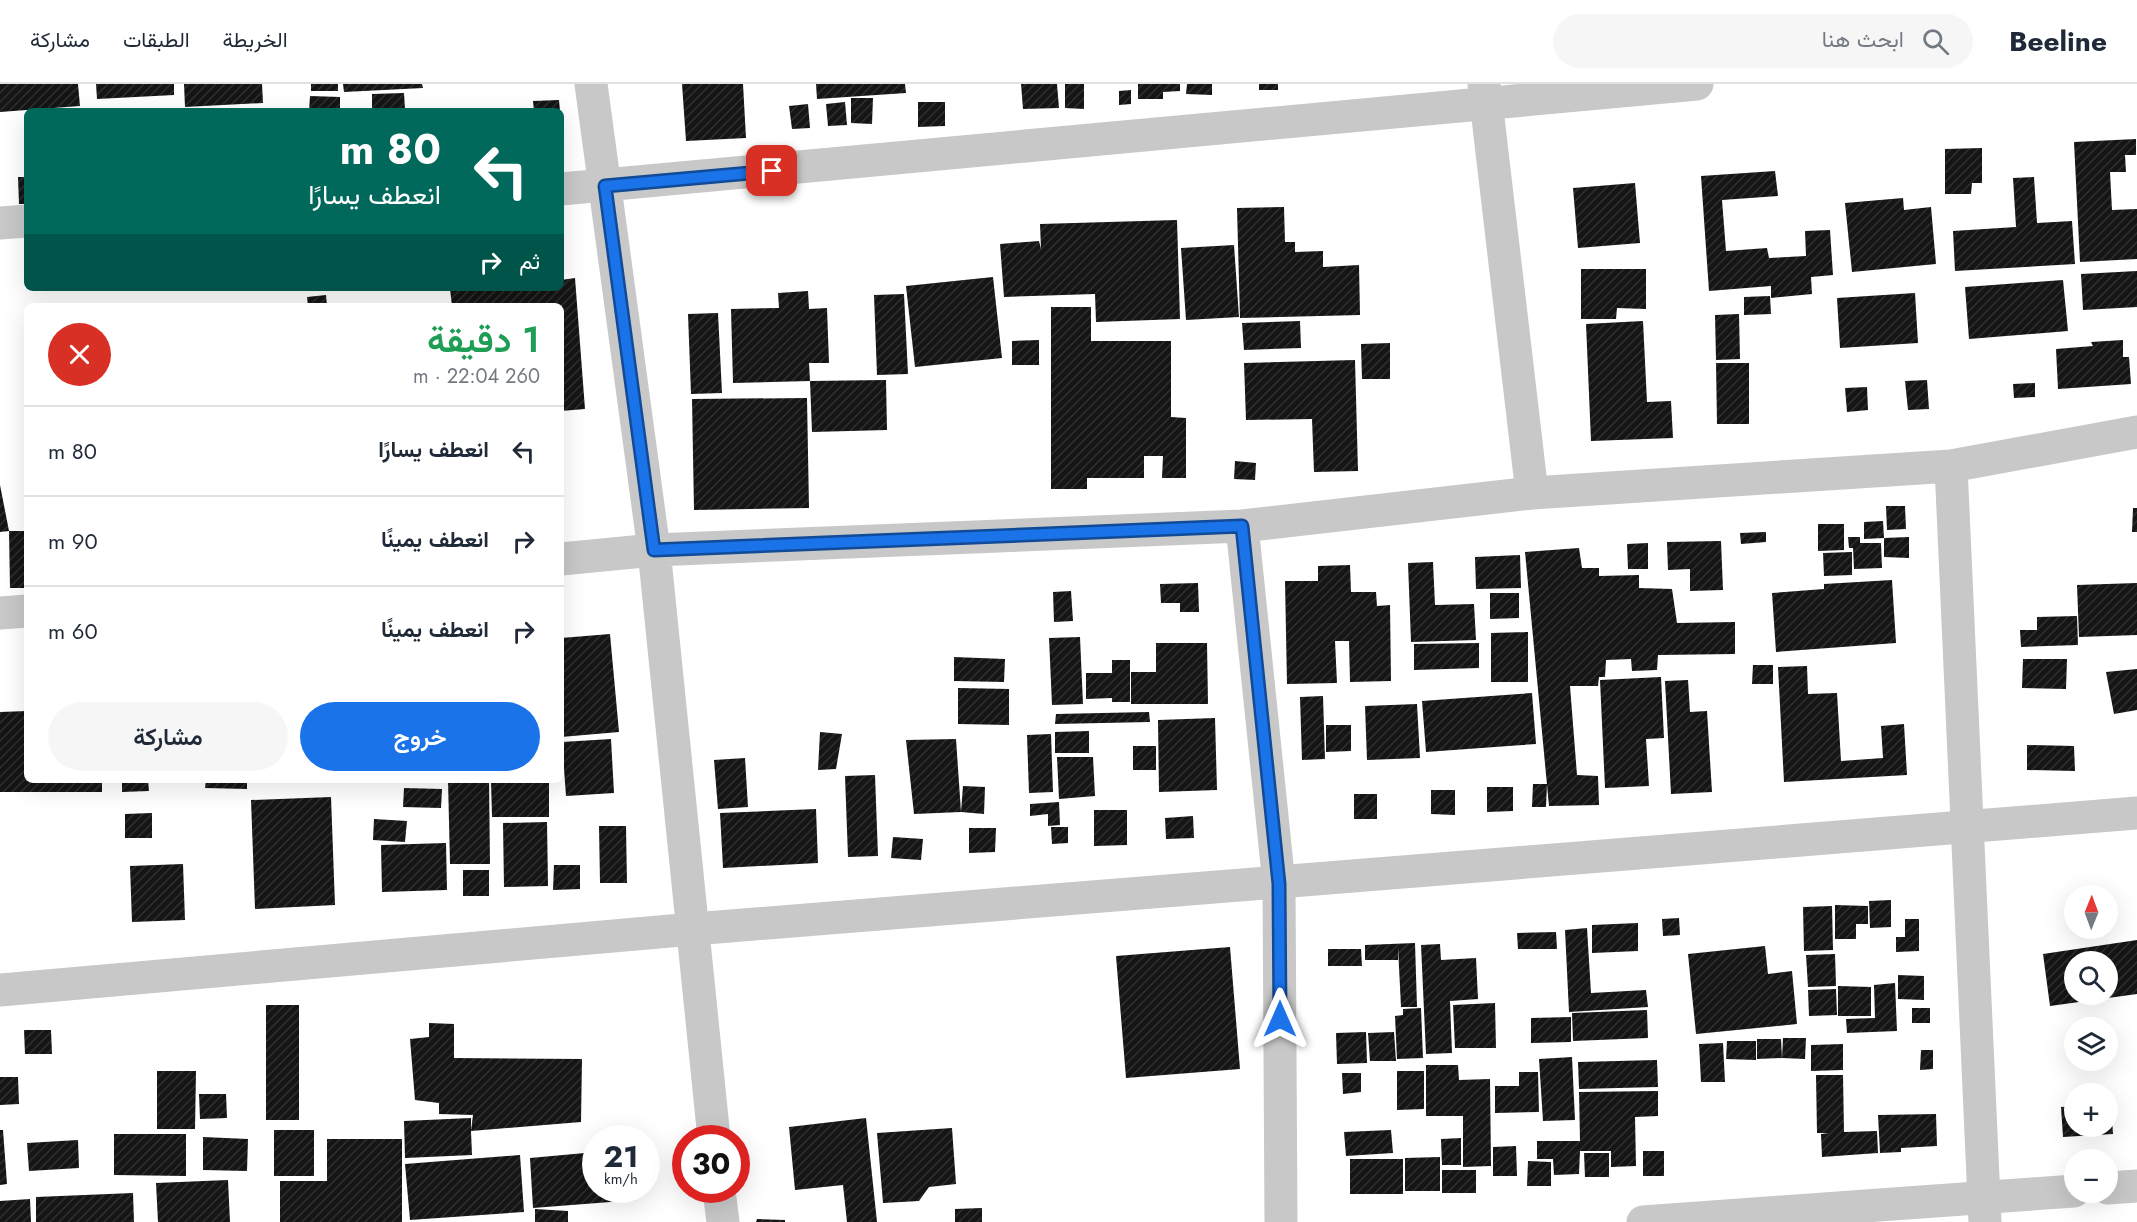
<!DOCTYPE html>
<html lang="ar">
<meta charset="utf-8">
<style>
:root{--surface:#fff;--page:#f6f6f7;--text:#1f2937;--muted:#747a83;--line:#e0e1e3;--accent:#1a73e8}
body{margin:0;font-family:Jost,Vazirmatn,sans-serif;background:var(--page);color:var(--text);direction:rtl;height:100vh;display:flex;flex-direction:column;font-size:22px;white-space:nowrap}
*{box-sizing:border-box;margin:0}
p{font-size:20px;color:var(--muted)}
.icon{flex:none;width:33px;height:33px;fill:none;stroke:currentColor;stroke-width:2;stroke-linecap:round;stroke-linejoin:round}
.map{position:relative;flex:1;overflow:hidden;direction:ltr}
.sheet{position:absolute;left:24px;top:219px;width:540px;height:480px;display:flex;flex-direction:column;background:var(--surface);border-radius:9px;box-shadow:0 6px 24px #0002;direction:rtl}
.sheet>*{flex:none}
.top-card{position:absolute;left:24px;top:24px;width:540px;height:183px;border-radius:9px;box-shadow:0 6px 24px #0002;direction:rtl;background:#00695c;color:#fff;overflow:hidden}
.needle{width:39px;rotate:1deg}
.fabs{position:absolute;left:2064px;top:801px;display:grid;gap:12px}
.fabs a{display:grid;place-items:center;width:54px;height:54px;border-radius:50%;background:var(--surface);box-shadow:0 6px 24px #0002;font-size:30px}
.speed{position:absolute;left:582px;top:1041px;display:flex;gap:12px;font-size:30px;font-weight:700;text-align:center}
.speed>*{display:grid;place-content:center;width:78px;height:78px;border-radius:50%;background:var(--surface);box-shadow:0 6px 24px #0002;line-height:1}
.speed small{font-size:15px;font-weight:400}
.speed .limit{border:9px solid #d22;background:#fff;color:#111}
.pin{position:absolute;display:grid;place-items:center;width:51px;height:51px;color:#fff;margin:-26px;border-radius:12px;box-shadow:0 3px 9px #0006}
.me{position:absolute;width:66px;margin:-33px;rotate:0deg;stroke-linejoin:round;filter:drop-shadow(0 0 4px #0008)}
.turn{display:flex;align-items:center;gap:21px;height:126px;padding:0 24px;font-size:27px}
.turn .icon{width:78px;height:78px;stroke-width:2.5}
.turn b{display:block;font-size:42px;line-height:51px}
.then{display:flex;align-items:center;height:57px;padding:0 24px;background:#0003;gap:12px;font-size:22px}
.round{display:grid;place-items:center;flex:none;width:63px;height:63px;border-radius:32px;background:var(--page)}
.headline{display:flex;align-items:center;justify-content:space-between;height:102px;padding:0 24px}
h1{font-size:36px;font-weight:600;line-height:45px;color:#1e9e55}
.action{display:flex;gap:12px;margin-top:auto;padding:12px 24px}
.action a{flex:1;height:69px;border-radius:36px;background:var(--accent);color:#fff;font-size:24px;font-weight:600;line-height:69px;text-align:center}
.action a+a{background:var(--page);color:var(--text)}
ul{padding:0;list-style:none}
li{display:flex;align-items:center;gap:18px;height:90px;padding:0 24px;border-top:2px solid var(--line)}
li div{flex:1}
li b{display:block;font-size:22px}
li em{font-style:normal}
header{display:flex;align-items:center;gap:36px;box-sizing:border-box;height:84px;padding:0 30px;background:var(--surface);border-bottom:2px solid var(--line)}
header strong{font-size:28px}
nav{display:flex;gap:33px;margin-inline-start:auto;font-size:21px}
.search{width:420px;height:54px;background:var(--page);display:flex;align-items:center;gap:15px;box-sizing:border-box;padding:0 21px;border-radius:33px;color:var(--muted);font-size:22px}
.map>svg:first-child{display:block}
.building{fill:url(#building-hatch);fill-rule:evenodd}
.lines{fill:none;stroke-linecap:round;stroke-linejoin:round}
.minor{stroke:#c8c8c8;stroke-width:33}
.route-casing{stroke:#114b97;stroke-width:15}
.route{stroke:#1a73e8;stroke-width:10}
</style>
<header>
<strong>Beeline</strong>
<div class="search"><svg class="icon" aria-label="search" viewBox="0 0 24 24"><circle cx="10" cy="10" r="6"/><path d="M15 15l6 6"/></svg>ابحث هنا</div>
<nav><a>الخريطة</a><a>الطبقات</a><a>مشاركة</a></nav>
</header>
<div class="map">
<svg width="2137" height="1138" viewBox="0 0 2137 1138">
<defs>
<pattern id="building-hatch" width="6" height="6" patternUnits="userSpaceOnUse" patternTransform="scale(1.5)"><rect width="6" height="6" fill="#151515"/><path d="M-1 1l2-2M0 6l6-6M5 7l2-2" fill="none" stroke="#2f2f2f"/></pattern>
</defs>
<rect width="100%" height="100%" fill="#fff"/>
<path class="building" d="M0,0h78l2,22 -80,6z
M96,0h78v11l-77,4z
M184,0h78l1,19 -78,4z
M311,0h27v7h-27z
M343,0h79l1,4 -79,4z
M682,0h61l3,54 -60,3z
M816,0h89l1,9 -89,6z
M1021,0h36l2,24 -36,1z
M1065,0h19v25l-19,-1z
M1138,0h42v7l-17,1v7h-25z
M1187,0h25v11l-26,-1z
M1259,0h19v6h-19z
M1131,6v14l-12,1v-14z
M404,9l1,16 -33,1v-16z
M310,12l30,1v14h-31z
M851,14h22l-1,26 -21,-1z
M559,16l1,11h-26l-1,-10z
M845,18l2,23 -19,1 -2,-22z
M918,18h27v24l-27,1z
M808,20l2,24 -18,1 -3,-23z
M2136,55v16h-11l1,17h-16l2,38 25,-1v50l-57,3 -6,-120z
M1982,64v35h-10l-1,11h-26v-45z
M1775,87l3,25 -56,4 4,51 41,-3 2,10 37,-2 -1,-25 25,-1 3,45 -22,2 1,17 -41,4v-12l-62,5 -8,-115z
M18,93h9v27h-8z
M2034,93l3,46 35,-2 3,43 -120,7 -2,-40 63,-4 -3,-49z
M1635,99l5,60 -62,5 -5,-60z
M1903,114l1,12 27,-3 5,57 -84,8 -7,-69z
M1284,123l1,35h10v10l28,-1v16l36,-2 1,50 -120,3 -3,-110z
M1177,136l3,99 -84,3 -1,-28 -91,3 -4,-53 39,-3 2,8 -1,-25z
M1234,161l5,72 -53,3 -5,-72z
M1581,185h65v40l-29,-1 -1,11h-35z
M2137,187v36l-54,3 -2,-36z
M993,193l9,81 -87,9 -9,-81z
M575,194l10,131 -24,2v-105h-109l-2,-17 111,-1v-8z
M2063,196l5,51 -99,8 -4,-52z
M808,207l1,18 18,-1 2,55h-20l1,18 76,-1 1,50 -75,2 -2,-51 -77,2 -2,-74 48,-1 -1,-15z
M1915,209l3,50 -78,5 -3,-50z
M904,210l4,80 -31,1 -3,-80z
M326,211l1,11h-19l-1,-9z
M1770,212l1,18 -27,1v-18z
M1051,223h40v34h80v76l15,1v60h-24l1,-22h-19v22h-57v11h-36z
M718,229l4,80 -31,1 -3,-80z
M1739,230l1,45 -24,1 -1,-45z
M1300,237l1,27 -57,2 -2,-27z
M1643,237l4,81 24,-1 2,37 -82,3 -5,-117z
M1039,256v25h-27v-24z
M2123,256v17h6l2,27 -73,5 -2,-40 37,-3 -2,-4z
M1390,259v36h-28l-1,-35z
M1355,276l3,111 -44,1 -2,-53 -66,1 -2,-57z
M1716,279h33v61h-32z
M1927,296l2,29 -21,1 -3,-29z
M2035,299v14l-21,1 -1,-14z
M1867,303l1,23 -21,2 -2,-24z
M807,314l2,110 -115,2 -2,-111z
M1235,377l21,2 -1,17 -21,-1z
M0,401l9,46 -9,1z
M1886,422h19l1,23 -19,1z
M2133,424h4v24h-5z
M1883,437l1,17 25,-1v21l-25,-1v-19l-20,1v-17z
M1818,440h26v26l-26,1z
M9,447h18v57h-17z
M1766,448v10l-25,2 -1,-11z
M1848,453h12v6h21l1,25 -28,1 -1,-21h-4z
M1721,457l2,49 -33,1v-22l-22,1 -1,-28z
M1648,459v26h-20l-1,-25z
M1579,464l3,20h17v8l40,-1v13l33,1 5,34 58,-1v32l-77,1 -1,15 -25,1 -1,-12 -25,1 -1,17h-6l-1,9h-28l7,89 21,1 1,29 -50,1 -24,-254z
M1852,468v23l-28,1 -1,-23z
M1520,471l1,33 -45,1 -1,-32z
M1433,478l2,43 39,-1 2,36 -65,2 -3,-79z
M1350,481l1,27h25l1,14 13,-1 1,76 -41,1 -1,-41h-14l2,42 -50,1 -2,-103h33v-15z
M1892,496l4,63 -120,9 -4,-59 52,-4v-5z
M1198,499l1,29h-19v-9h-19l-1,-19z
M2137,499v52l-58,2 -2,-52z
M1071,507l2,30 -19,1 -1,-30z
M1490,509h29v25l-29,1z
M2077,532l1,29 -57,2 -1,-17h17v-13z
M1528,548v50h-37v-49z
M610,550l9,98 -58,5v-99z
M1080,553l3,67 -31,1 -3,-67z
M1156,559h51l1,61h-77v-32h25z
M1479,559v25l-65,2v-26z
M954,573l51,2 -1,23 -50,-1z
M2023,575h44l-1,30 -44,-1z
M1112,576h18v42h-18v-4l-26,1v-26h26v6z
M1753,581h20v19h-21z
M1807,582l1,28 29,-1 4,68 42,-3 -2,-32 23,-2 3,51 -123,7 -6,-115z
M2137,585v41l-23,4 -8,-42z
M1661,593l3,61 -18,1 3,47 -44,2 -5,-108z
M1688,596l2,32 17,-1 5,81 -41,2 -6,-113z
M958,604l51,1v36l-51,-1z
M1532,609l4,51 -110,8 -4,-51z
M1323,612l2,63 -23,1 -2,-63z
M1417,620l3,54 -53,2 -2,-54z
M27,627v69h75v12h-102v-80z
M1149,628l1,10 -95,2 1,-10z
M1215,634l2,72 -58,2 -1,-72z
M1326,641h25v26l-25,1z
M1089,647v22h-34v-21z
M820,648l22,2 -6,35 -18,1z
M1051,650l2,58 -24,1 -2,-58z
M611,655l3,54 -48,3 -4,-54z
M956,655l5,73 2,-26 22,1 -1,27 -23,-2 -47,2 -8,-74z
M2027,661l47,1 1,25 -48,-1z
M1133,662h23v24h-23z
M1057,673h36l2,39 -36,3z
M745,674l3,49 -30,2 -4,-49z
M875,691l3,81 -30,1 -3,-81z
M122,696h26l1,11 -27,1z
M206,696h41v9l-42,-1z
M448,696h41l1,84h-40z
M491,696h58v37h-57z
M1533,700h14l-1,23h-14z
M1487,703h26v24l-26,1z
M404,704l38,1 -1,19 -38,-1z
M1431,706h24v25l-24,-1z
M1354,710h23v25h-23z
M331,713l4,108 -80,4 -4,-109z
M1059,718l1,23 -12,1v-12l-18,2v-12z
M816,725l2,54 -95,5 -3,-55z
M1094,726h33v35l-33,1z
M152,729v25h-27v-24z
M1193,732l1,22 -28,1 -1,-21z
M374,735l33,2 -2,21 -32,-2z
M547,738l1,64 -44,1 -1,-64z
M599,742h27l1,57h-27z
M1051,743h17v16l-16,1z
M969,744h27l-1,24 -26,1z
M893,753l30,2 -2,21 -30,-2z
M446,759l1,47 -65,2 -1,-47z
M183,780l2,56 -53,2 -2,-56z
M554,781h26v24l-27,1z
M463,786h26v26h-26z
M1891,816v27l-21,1 -1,-27z
M1835,821l33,1v18h-12v15h-21z
M1832,822l1,44 -29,1 -1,-44z
M1679,834l1,17 -17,1 -1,-17z
M1905,835h14v32l-23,1v-15h9z
M1638,839v28l-46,2v-28z
M1587,844l4,65 55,-3 2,17 -79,5 -4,-82z
M1556,848l1,17h-39l-1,-16z
M2137,856v54l-87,12 -7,-52zM2074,878h34v32h-34z
M1415,859l2,64h-16l-3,-60v13h-33v-15z
M1440,860l1,16 35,-2 2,41 -28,2 2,52 -26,1 -5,-109z
M1765,862l3,28 24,-3 5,53 -101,10 -8,-80z
M1230,863l10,122 -114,9 -10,-122z
M1328,865h33l1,17h-34z
M1835,870l1,32 -28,1 -2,-32z
M1898,891l26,1v24l-26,-1z
M1895,899l2,48 -50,2 -1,-14 29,-1 -1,-33z
M1838,902l33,1v29h-33z
M1836,905l1,26 -28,1 -1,-26z
M1495,919l1,45h-41l-2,-43z
M266,921h33v115h-33z
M1421,924l2,50 -26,1 -2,-43 8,-1v-6z
M1912,924h18v15h-18z
M1647,926l1,28 -75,3 -1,-28z
M1571,933v25l-40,1v-25z
M429,939l25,1v34l128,1 -1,63 -110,9 1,24 -67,3 -1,-37 67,-3v13l2,-16 -34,-1v-11l-24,-3 -5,-61 19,-2z
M24,946h27l1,24h-27z
M1366,948l1,31 -30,1 -1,-31z
M1394,948l2,29h-26l-2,-28z
M1783,954h23l-1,21 -23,-1z
M1757,955h24l1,19 -25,1z
M1727,957h29v19l-30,-1z
M1723,959l2,39h-24l-2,-38z
M1843,960v26l-32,1v-26z
M1921,966h12v19l-13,1z
M1572,973l3,63 -32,1 -4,-62z
M1657,976l1,27 -79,2 -1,-27z
M1426,981h32l1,15 31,-1 1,87 -28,1v-51h-37z
M157,987h39l-1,58h-38z
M1397,987h27v38l-27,1z
M1519,988h19l1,40 -44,1v-27h24z
M1342,989h19v19l-18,2z
M1816,991h27l1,57 33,-1 1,22 -56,4 -1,-23 8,-1h-12z
M0,993h18l1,27 -19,1z
M1658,1007v25l-23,1 1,49 -25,1v-16h-31l-1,23 -25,1 -1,-16h-16v-18h43l-1,-49z
M199,1010h27l1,24 -27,1z
M2108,1019h3l2,31 -50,3 -2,-30 13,-1v20h34z
M1936,1030l1,32 -36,2v4l-21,1 -2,-38z
M866,1034l11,104h-30l-4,-37 -48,5 -6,-63z
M952,1044l4,56 -27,3 -10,14 -36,2 -6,-70z
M0,1046h3l4,54 -7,1z
M274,1046h40v46h-40z
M1391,1046l2,23 -47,3 -2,-24z
M114,1050h72v42l-72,-1z
M203,1053l45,2 -1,32 -44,-1z
M1461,1054v27h-19l-1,-26z
M327,1055h75v83h-122v-41h47z
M78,1056l1,28 -50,3 -2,-28z
M1516,1062l1,30h-24v-29z
M1643,1067h21v25h-21z
M596,1068v38h39l1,10 -103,8 -3,-50z
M1584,1069h25v24h-24z
M520,1071l4,57 -114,8 -5,-56z
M1440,1073v34h-35v-33z
M1350,1075h53v35h-53z
M1528,1077l23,1v24h-24z
M1442,1086h34v23h-34z
M228,1096l2,42h-72l-2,-39z
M133,1109l1,29h-98v-25z
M30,1115l1,23h-31v-21z
M982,1124v14h-27v-13z
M535,1125l33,2v11h-33z
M757,1135l28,1v2h-29z"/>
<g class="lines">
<path class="minor" d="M591,0l63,466 60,588
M1484,0l48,409
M561,105l1136,-105
M0,139l27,-2
M1951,382l34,756
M1242,442l37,358 2,338
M561,475l93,-9 588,-24 290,-33 419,-27 186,-34
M0,529l27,-2
M0,906l693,-61 1444,-116
M2108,1104l29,-2
M719,1106l4,32
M1643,1138l431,-31"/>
</g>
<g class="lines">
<g class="route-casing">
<path id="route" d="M772,87l-167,15 49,364 588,-24 37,358 1,135"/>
</g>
<use href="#route" class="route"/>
</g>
</svg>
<div class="fabs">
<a><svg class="needle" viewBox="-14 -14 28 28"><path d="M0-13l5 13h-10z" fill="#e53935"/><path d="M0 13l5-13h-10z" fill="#747a83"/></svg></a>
<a><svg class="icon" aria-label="search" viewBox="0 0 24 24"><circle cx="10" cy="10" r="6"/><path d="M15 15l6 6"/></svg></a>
<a><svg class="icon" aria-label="layers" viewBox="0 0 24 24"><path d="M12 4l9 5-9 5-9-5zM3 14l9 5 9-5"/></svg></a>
<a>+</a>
<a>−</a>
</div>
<div class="speed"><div>21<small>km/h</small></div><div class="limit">30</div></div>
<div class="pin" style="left:772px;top:87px;background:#d93025"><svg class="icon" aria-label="arrive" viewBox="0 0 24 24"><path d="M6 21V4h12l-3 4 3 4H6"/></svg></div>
<svg class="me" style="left:1280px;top:935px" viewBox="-20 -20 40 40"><path d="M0-17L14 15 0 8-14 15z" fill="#1a73e8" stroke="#fff" stroke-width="4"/></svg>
<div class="top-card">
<div class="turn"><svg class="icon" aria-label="left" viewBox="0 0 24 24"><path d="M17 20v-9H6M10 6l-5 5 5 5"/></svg><div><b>80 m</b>انعطف يسارًا</div></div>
<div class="then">ثم<svg class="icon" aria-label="right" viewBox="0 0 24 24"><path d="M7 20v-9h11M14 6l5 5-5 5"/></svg></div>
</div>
<section class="sheet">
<div class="headline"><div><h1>1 دقيقة</h1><p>260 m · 22:04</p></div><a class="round" style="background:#d93025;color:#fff"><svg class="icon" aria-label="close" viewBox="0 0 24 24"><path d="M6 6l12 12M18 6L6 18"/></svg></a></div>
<ul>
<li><svg class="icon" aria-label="left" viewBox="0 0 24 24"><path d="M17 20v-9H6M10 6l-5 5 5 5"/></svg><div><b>انعطف يسارًا</b></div><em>80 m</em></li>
<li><svg class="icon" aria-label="right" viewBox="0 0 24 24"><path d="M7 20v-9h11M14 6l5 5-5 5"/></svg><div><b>انعطف يمينًا</b></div><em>90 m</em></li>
<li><svg class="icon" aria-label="right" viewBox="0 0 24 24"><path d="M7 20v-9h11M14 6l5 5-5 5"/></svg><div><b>انعطف يمينًا</b></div><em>60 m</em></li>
</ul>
<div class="action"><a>خروج</a><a>مشاركة</a></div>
</section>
</div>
